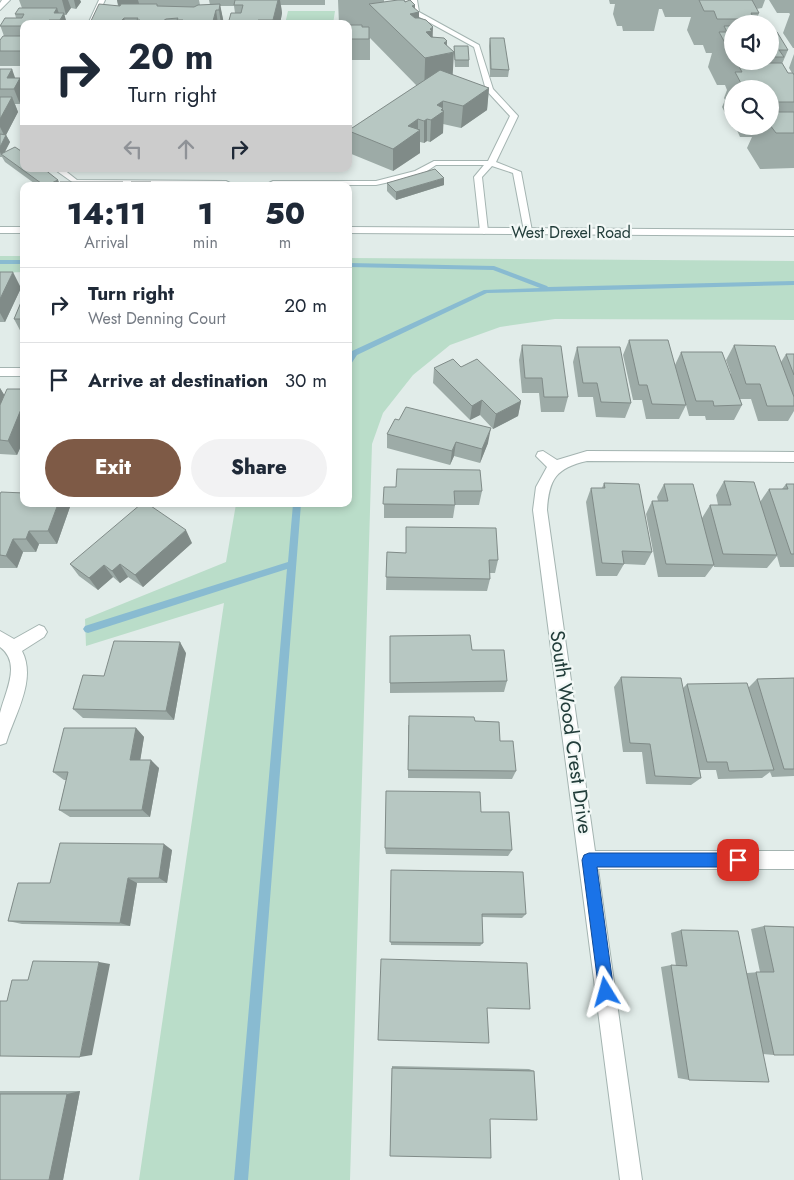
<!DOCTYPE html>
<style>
:root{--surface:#fff;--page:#f2f2f3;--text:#1f2937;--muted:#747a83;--line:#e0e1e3;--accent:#7e5a46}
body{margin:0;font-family:Jost,sans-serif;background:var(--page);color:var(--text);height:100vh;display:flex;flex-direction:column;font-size:19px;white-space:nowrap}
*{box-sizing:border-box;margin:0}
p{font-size:16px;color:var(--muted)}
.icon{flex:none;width:28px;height:28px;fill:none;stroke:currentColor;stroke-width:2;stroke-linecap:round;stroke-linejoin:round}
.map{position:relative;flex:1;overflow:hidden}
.panel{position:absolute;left:20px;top:182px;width:332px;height:325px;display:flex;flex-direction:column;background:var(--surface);border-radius:10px;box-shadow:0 2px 8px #0003}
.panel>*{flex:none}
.guide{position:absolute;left:20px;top:20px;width:332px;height:152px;border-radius:10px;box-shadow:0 2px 8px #0003;background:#fff;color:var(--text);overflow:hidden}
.buttons{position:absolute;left:724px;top:15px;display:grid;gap:10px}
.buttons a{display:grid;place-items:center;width:55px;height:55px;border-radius:50%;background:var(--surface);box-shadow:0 2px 8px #0003;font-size:25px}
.pin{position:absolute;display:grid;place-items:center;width:42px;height:42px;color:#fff;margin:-21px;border-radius:10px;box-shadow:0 2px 8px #0006}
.me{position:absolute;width:55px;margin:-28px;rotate:352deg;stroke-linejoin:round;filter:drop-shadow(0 0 4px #0008)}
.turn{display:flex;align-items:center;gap:18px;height:105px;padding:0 25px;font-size:22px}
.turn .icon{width:65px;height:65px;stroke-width:2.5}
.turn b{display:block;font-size:35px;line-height:42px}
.lanes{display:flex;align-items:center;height:48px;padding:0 25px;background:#0003;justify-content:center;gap:25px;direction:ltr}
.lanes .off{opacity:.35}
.eta{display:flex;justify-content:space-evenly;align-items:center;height:85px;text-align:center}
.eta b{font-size:30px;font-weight:800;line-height:35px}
.button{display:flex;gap:10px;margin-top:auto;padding:10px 25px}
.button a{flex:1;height:58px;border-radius:30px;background:var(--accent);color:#fff;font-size:20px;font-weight:800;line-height:58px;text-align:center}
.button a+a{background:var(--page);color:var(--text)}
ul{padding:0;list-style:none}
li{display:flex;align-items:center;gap:15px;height:75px;padding:0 25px;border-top:1px solid var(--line)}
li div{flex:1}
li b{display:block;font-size:19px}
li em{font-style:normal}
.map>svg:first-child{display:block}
.green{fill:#baddc9}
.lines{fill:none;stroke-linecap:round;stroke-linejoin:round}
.stream{fill:#89bbd1;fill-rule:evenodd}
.service-casing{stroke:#a4b4b1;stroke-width:2}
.minor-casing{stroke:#a4b4b1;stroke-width:2}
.tertiary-casing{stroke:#a4b4b1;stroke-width:2}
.service{fill:#fff;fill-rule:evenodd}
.minor{fill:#fff;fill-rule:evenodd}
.tertiary{fill:#fff;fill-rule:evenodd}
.wall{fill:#9daba7;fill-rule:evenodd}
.shaded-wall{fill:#808b88}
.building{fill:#b7c7c2;stroke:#808b88}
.route{fill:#1a73e8;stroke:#114b97}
.labels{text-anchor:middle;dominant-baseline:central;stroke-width:4.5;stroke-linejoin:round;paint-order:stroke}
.far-street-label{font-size:16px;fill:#223d3a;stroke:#f2f8f6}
.street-label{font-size:20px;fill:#223d3a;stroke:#f2f8f6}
</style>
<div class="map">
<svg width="794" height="1180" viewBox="0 0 794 1180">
<rect width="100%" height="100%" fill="#e1ece9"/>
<path class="green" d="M288,11h47l-2,13h-48z
M0,256h24v16l-24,1z
M349,258l445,3v59l-239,-1 -55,8 -50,18 -37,30 -30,38 -11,31 -22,736h-211l85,-577 -138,43 -1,-27 141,-57 10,-58h113z"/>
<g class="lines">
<path class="stream" d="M0,260h24v4h-24z
M349,263l145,3 53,20 1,1 246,-6v4l-307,8 -130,62 -6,9h-2v-8l3,-5 132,-61 56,-2 -47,-18 -144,-3z
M293,504h8l-53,676h-14l53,-611 -199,64 -3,-1 -2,-3 2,-3 3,-1 200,-63z"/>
<g class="service-casing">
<path id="service" d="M99,0h6l-11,24h-6z
M411,0h6l2,12 60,33 14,44 25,27 -22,46 25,10 11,59 -1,2 -7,-2 -11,-58 -21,-7 -10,11 6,54 -4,3 -4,-3 -6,-54 10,-12h-48l-15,10 -45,10h-103l-4,-2 4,-2h103l39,-10 19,-10h54l22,-45 -24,-26 -12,-43 -60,-33z
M54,169h9l14,11 149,1 4,2 -4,2 -151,-1z"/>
</g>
<g class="minor-casing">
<path id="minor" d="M2,0h8l-10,10v-7z
M0,368h24v8h-24z
M543,451l14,9 30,-9 207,1v10l-207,-1c-31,7 -38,18 -40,49l48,341h199v18h-196l44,311h-22l-87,-670 3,-23 11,-20 -11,-11 2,-4z
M39,625l5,2 3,5 -3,5 -22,14c14,27 -5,60 -14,86l-2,6 -6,2c0,-10 0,-22 0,-32 5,-21 22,-50 0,-66v-16l14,8z"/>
</g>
<g class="tertiary-casing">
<path id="tertiary" d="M0,227h24v6h-24z
M349,227l445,3v6l-445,-3z"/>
</g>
<use href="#service" class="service"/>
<use href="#minor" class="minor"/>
<use href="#tertiary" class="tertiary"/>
</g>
<path class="wall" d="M19,0h61l1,2 -5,7 -5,-1 -5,7h-2l3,9h-43v42h-24v-26l4,-4 -4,-11 16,-7 -1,-4 7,-6z
M117,0h82l1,5h10l-1,-5h116v5h-44l1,8 -2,11h-52l7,-11 -1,-7h-14l4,18h-134l28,-18z
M338,0h46v2l21,-1 10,4v4l4,9 14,19 14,4v4l5,30 37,13 -2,22 -26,18 -18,-4v9l-13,9 -3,-1 -3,2 -4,-1v11l-27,18 -44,-18v-23l68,-44 -47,-48v-8v30h-21v-36h-10z
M609,0h156l-3,8 -6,1 3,4 -4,11h-23v37h38v-29l18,18 -6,14 6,9h4l-3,-5 5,-14v114l-34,1 -13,-21 5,-11h-12l-4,-9h-3l-11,-21 3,-7 -1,-2 3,-8 -2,-5h-8l-9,-18 4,-14h-6l-3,-8h-9l-7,-15 4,-13h-26l-3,-8h-3l-5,22h-31l-1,-5h-5l-4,-12 2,-10h-5zM732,89h38v37h-38z
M769,0h25v48h-1l-10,-15 7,-19 -1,-1h-12z
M490,38l19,32 -1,7h-18l-1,-31z
M454,46l15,14v7h-14l-1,-13z
M0,69h12l8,35h-5l3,8 -12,23 4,7 -5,10 54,31 65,3h-86l-33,-24 -3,-5h-2z
M387,183l57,2 -48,15 -9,-9z
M0,272l21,16 -16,34h-5z
M24,295v39h-2l-8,-15z
M629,340l46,25 6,-13 50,22 -5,-14 8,-15 47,17 5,-8h8v57l-6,10h-30l-7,-22h-11l2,6 -8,15h-28l-1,-4h-16l-3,-11 -7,14h-33l-4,-19h-9l-10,-45z
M522,345l46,52 -4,15h-23l-2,-19h-17l-3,-33z
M577,347l54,56 -6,15 -29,-1 -3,-20h-15l-5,-35z
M461,367l60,34 -3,15 -25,13 -13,-14 -10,5 -37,-37 1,-15z
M0,388l4,7 20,-6v50l-7,16 -17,-1z
M387,434l101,9 -8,20 -26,-7 -4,9 -63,-17z
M724,481l36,21 9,-13h13l4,-5h8v83h-14l-3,-11 -10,12 -53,-1v-2l-9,12h-47l-12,-63 6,-13h6l-1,-4 7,-13 38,34 8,-13h8l-2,-10z
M604,483l48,69 -7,13 -21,-1 -7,12h-21l-10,-74 5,-14h11z
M384,487l98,4 -3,14h-24l-2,13h-69z
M0,494l24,10h47l-14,40h-18l-3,8h-13l-6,16h-17z
M192,543l-49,44 -15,-10 -8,6 -7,-6 -15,13 -19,-14 -9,-12z
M387,552l111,8 -3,13h-6l1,6 -3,12 -101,-1z
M390,636l82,14 35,31 -3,11 -114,1z
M186,653l-12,67 -91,-2 -10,-9 31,-33z
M621,677l62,11 4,-4 62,3 8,-8 37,-1v98l-22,1 -2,-5 -8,6 -44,1 -2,-9h-16l1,8 -10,7 -45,-1 -4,-32h-19l-9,-65z
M475,721l25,20 16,30 -4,8 -104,-1v-53z
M136,728l8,9 -4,23 19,8 -9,49h-80l-11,-7 7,-30h-2l-11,-8z
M481,812l31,38 -4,6 -122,-2 -1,-6z
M172,850l-5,33h-30l-7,43 -108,-2 -14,-3 42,-38z
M391,870l135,44 -4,4 -40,-1 1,26 -3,3 -89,-1z
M764,926l30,1 -20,128 -11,-1 -74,26 -11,-2 -17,-111 10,-2 5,1 -5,-33 10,-3 66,43 13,-1 -9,-43z
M392,1066l137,3 5,2 -44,48 -100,37z
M0,1091h80l-17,89h-63z"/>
<path class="shaded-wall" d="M62,0h6l3,8 -5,7z
M74,0h6l1,2 -5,7z
M117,0h21l5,17 -5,1h-14l2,6h-7l3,-4z
M278,0h2l2,13 -2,11h-6l-1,-4z
M220,4l4,20h-3l-2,-14z
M415,5v7h4v12l-9,-10 2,-8z
M57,8l4,11 3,-6 3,11h-6l-1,-4 -6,-7z
M216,10l2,14h-4l-1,-3z
M166,19l1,5h-7v-1z
M433,27l-1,30 12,-14 3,-2 -1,13 8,-2 -2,35 -28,6 2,-61z
M12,69l5,14 3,-5 4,10v10l-4,6 -6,-15 -7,-11z
M489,88l-2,22 -26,18 2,-22z
M12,97l6,15 -12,23 4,7 -7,13 -2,-1 1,3 -2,-5v-5l5,-10 -5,-10v-8z
M443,101v11l1,-1 -1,22 -13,9 1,-22 6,-15z
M418,119v13l2,-2v23l-27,18v-22l15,-23z
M427,119v22l-3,2v-22z
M444,178v7l-48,15v-8z
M58,180l3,6h-16z
M13,272l8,16 -16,34 -5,-9v-14z
M0,388l8,13 -8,17z
M482,400l-2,15 -10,5 2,-14z
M521,401l-3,15 -25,13 3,-15z
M24,402v37l-7,16 -9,-14z
M491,428l-3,15 -8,20 2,-14z
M456,442l-2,14 -4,9 2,-14z
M58,504h13l-14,40 -9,-13z
M186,530l6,13 -49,44 -8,-12z
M29,531l10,13 -3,8 -10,-13z
M13,539l10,13 -6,16 -11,-12z
M120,564l8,13 -8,6 -8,-12z
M104,565l9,12 -15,13 -9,-12z
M180,642l6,11 -12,67 -8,-9z
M136,728l8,9 -5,31 -9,-8z
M151,760l8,8 -9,49 -8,-7z
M164,844l8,6 -5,33 -8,-5z
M128,878l9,5 -7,43 -10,-3z
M99,962l11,2 -18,91 -12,2z
M80,1091l-17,89h-14l18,-86z"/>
<path class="building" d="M235,0h43l-5,20h-15l-1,4h-29l3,-11h10l2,-8h-9z
M398,0h6l1,2 5,-2 5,5 -3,1 7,6 -9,2 5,4h4l7,2 7,7 -3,2 2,2 -6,1 5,5 13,1 3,3 -3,2 10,9 -29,6 -56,-54z
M699,0h53l7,13h-8l3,6h-37l-3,-8h-10z
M99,4l21,2 1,-2h36v2l37,1 4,-2 22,-1 -1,6h-3l-3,11h-11l-1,3h-19l1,-4h-6l1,-2 -12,1 -6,4h-21l1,-3h-3l1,-2h-14l-5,5h-29z
M19,8h38l-3,5h10l-4,7h-11l-2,4h-23v2h-24l5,-8h17l2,-4h-9z
M349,25h13v2h7v12h-20z
M724,26h8v24h-3l-10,-18h8z
M770,32h7l11,18h-9l5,7h-14z
M3,36h21l-1,15h-23v-11z
M490,38h14l5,32 -18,-1z
M454,46h14l1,14h-14z
M737,63h45l6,10h5l1,2v27h-24v-13h-26l-9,-17h7z
M0,69h12l-5,9h13l-6,11h-14z
M440,70l49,18 -26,18 -20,-5 -6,4 6,3 -2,2 3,1 -13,9 -4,-1 -3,2 -6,-2 -10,7 12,4 -27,19 -44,-18v-1z
M0,97h12l-12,22z
M770,112h24v21h-18l-6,-8z
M0,134l6,1 -6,12z
M15,147l9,6v16h20l14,11 -13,6 -44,-32z
M435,169l9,9 -48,14 -9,-9z
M60,182h63l-2,4h-63z
M131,182h20l-1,4h-21z
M157,183h36l-2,3h-35z
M201,183h89l-1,3h-89z
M0,272h13l-13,27z
M24,295v24h-10z
M629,340h39l18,65 -34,-1 -5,-19h-8z
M522,345l39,1 7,51h-24l-2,-19h-17z
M734,345l41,1 19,51v9h-27l-7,-22h-14z
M577,347h43l11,56 -30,-1 -4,-19h-14z
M681,352h41l20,53 -28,1 -1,-5h-17z
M786,354h8v21z
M453,359l8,8 16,-8 44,42 -25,13 -14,-14 -10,6 -38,-38z
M7,389h17v13l-16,39 -8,-1v-35z
M406,407l85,21 -9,21 -26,-7 -4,9 -65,-17 8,-15 4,1z
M397,469l83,1 2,21h-28l1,14 -72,-1 1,-17h12z
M724,481l30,1 23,73 -54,-1 -13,-49h21z
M604,483l35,1 13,68 -30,-1 2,13 -22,-1 -11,-75h14z
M664,484h29l21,81 -48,-1 -14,-63h16z
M786,484h8v70h-3l-22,-65h19z
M1,492l23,1v11h34l-10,27h-19l-3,8h-13l-7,17 -6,-1v-61z
M141,504h7l38,26 -51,45 -15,-11 -8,7 -8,-6 -15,13 -19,-14z
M406,527l90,1 2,32h-9l1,19 -104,-2 1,-25 19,1z
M470,635l2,15h32l3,31 -117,2v-47z
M114,641l66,1 -14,69 -93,-2 10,-34 21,1z
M621,677l60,1 20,100 -46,-2 -5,-32 -20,-1z
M794,678v91h-10l-27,-90z
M747,683l27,87 -45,1 -2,-9h-20l-20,-78z
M409,716l65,1 1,4 24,1 1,19h13l3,30 -108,-1z
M64,728h72l-6,32h21l-9,50h-83l9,-38h-15z
M386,791l94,1 1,20h28l3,38 -127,-2z
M60,843l104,1 -5,34h-31l-8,45 -112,-2 10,-38h32z
M391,870l132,2 3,42h-44l1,29 -93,-1z
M764,926l30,1v128h-20l-18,-83h18z
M681,930l57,1 31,151 -80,-2 -18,-115 16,1z
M381,959l146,4 3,46 -43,-1 2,35 -111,-3z
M33,961l66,1 -19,95 -80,-1v-55h7l5,-21h16z
M392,1068l142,3 3,49 -47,-1 1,39 -101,-2z
M0,1094h67l-18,86h-49z"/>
<path class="route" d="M589,853h149l5,2 2,5 -2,5 -5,2h-141l17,125 -2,5 -6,2 -5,-2 -2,-5 -17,-132 2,-5z"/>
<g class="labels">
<g class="far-street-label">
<text x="571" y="232">West Drexel Road</text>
</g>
<g class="street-label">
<text transform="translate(571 732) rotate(82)">South Wood Crest Drive</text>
</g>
</g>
</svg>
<div class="buttons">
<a><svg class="icon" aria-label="sound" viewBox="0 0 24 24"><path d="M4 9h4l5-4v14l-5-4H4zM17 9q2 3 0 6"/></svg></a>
<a><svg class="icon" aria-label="search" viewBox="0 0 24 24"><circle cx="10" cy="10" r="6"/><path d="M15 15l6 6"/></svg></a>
</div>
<div class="pin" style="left:738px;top:860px;background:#d93025"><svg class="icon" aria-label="arrive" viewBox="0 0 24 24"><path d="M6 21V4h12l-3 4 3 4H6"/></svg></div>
<svg class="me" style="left:606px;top:992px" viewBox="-20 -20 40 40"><path d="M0-17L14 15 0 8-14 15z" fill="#1a73e8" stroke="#fff" stroke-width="4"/></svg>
<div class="guide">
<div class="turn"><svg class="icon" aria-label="right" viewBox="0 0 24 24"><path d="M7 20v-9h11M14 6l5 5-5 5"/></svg><div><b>20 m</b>Turn right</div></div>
<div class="lanes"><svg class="icon off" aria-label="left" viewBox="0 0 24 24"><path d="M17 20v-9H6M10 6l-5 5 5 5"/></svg><svg class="icon off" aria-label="ahead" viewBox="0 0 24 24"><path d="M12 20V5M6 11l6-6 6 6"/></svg><svg class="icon" aria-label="right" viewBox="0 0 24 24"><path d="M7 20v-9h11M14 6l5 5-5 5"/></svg></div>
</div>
<section class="panel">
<div class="eta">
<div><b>14:11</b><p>Arrival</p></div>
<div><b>1</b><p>min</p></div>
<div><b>50</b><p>m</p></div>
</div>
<ul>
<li><svg class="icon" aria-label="right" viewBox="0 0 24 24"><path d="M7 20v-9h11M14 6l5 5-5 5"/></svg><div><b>Turn right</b><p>West Denning Court</p></div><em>20 m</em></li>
<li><svg class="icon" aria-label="arrive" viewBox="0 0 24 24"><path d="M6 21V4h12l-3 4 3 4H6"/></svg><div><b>Arrive at destination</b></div><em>30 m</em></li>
</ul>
<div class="button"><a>Exit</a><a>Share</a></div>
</section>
</div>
